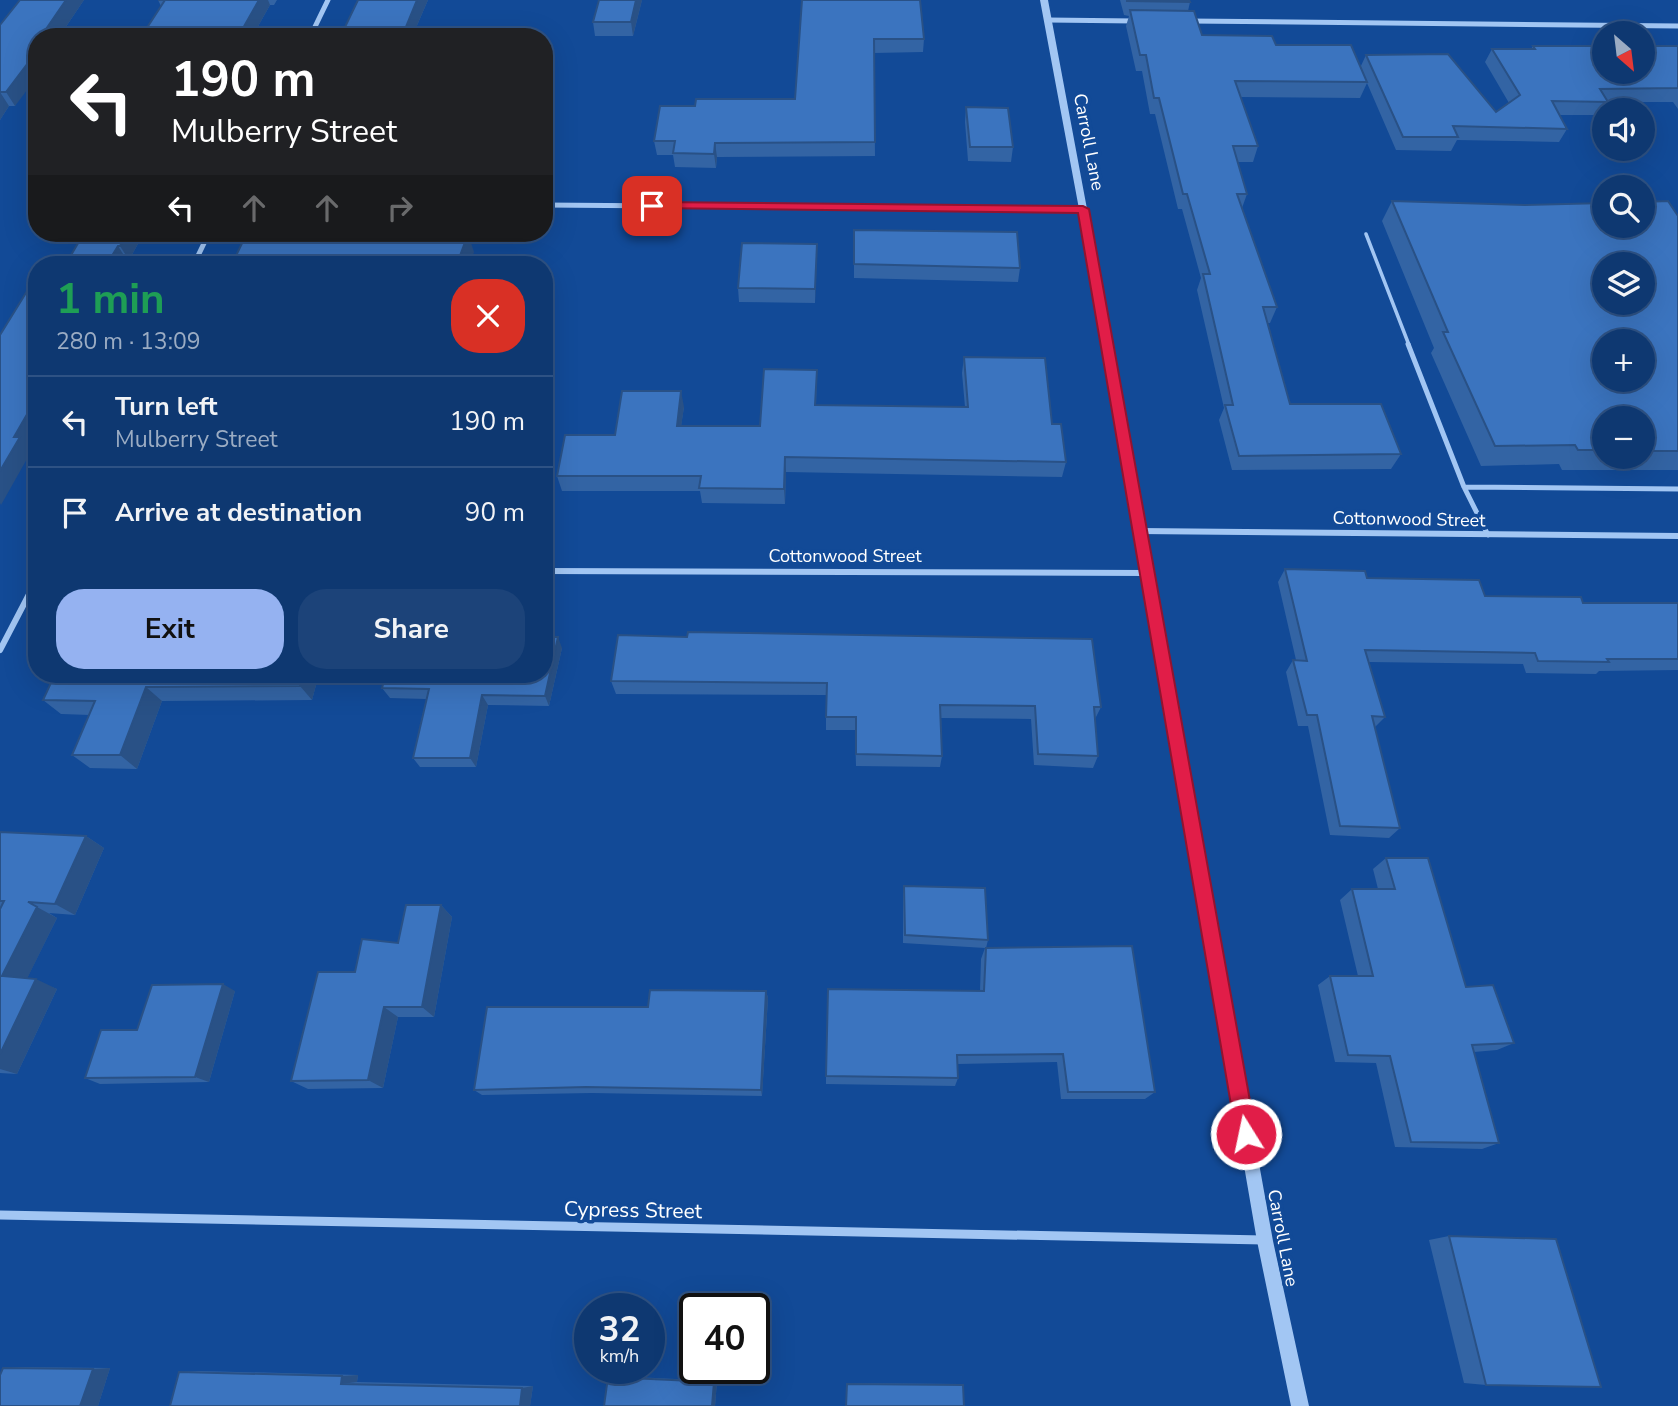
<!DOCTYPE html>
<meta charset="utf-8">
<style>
:root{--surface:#0e3871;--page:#1c4379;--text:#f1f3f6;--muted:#9bacc3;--line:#2e5284;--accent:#95b2f1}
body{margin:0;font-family:"Nunito Sans",sans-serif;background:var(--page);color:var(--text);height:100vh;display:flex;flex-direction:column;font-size:26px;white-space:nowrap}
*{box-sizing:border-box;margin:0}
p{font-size:23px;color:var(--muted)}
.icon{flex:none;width:38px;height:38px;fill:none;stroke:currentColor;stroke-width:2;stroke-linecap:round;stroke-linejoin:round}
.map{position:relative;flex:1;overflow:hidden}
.details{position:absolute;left:28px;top:256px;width:525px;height:427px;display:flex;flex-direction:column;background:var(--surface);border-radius:28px;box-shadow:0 7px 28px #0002,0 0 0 2px var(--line)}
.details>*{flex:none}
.guide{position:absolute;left:28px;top:28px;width:525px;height:214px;border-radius:28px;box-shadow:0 7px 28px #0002,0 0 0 2px var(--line);background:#202124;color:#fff;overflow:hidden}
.needle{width:46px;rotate:152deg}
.buttons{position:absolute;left:1592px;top:21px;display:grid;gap:14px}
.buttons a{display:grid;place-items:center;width:63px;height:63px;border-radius:50%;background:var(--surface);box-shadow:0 7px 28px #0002,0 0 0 2px var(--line);font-size:35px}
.speed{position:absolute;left:574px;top:1293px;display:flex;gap:14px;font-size:35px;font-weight:700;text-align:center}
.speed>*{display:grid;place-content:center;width:91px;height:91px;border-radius:50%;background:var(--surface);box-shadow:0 7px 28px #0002,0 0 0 2px var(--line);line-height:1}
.speed small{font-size:18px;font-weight:400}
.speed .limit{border:4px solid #111;border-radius:10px;background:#fff;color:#111}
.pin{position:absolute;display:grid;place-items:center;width:60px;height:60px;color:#fff;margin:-30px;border-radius:14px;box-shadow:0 4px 10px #0006}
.me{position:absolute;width:77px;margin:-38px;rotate:350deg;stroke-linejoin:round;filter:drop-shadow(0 0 5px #0008)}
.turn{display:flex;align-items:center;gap:24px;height:147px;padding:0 28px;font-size:32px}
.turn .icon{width:91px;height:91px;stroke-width:2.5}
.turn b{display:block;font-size:49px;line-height:60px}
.lanes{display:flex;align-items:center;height:66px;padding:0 28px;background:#0003;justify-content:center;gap:35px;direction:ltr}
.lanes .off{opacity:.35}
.round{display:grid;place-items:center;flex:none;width:74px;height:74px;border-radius:28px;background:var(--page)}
.summary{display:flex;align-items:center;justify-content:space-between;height:119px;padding:0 28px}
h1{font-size:42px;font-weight:700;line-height:52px;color:#1e9e55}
.cta{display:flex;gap:14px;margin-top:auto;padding:14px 28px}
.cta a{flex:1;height:80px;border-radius:28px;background:var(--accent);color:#111;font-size:28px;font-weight:700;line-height:80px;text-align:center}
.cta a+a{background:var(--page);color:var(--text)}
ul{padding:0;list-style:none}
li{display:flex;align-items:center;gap:21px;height:91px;padding:0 28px;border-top:2px solid var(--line)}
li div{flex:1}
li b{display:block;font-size:26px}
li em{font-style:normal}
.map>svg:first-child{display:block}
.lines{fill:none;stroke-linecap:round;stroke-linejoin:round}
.service-far1{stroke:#a2c6f3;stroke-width:3.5}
.service{stroke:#a2c6f3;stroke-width:5}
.minor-far2{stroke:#a2c6f3;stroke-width:5}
.minor-far1{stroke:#a2c6f3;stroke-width:6}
.minor{stroke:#a2c6f3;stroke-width:9}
.tertiary{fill:#a2c6f3;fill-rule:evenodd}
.wall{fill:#3364a4;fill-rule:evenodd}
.shaded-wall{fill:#295186}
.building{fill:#3b74bf;stroke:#295186;stroke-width:2;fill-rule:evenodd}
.route{fill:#e11d48;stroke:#92132f;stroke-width:2}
.labels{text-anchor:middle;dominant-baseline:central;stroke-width:7;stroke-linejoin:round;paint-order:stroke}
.street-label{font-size:18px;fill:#fff;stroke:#124a97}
.near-street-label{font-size:21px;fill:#fff;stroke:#124a97}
</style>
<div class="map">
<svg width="1678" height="1406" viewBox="0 0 1678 1406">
<rect width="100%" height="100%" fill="#124a97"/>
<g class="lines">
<path class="service-far1" d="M1366,234l43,111"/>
<path class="service" d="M1408,344l56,143 24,48
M1464,487l214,2"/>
<path class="minor-far2" d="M1048,20l87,1
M1189,21l489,5
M310,37l18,-37
M544,205l539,4
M194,264l15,-31"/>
<path class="minor-far1" d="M1139,531l539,5
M544,571l602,2
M0,650l37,-71"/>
<path class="minor" d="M0,1215l1264,25"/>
<path class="tertiary" d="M1040,0h8l39,209 186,1032 36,165h-18l-34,-165 -178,-1032z"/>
</g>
<path class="wall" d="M20,0h64l-25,37h-22l-22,69h-6l-9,14v-95z
M158,0h119l-3,5h-4l-18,32h-111l20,-31z
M358,0h70l-16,37h-63l-4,-10z
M642,0l-9,36h-38l-2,-14z
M802,0l122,39 -1,13 -49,1 1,103 -158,1 -1,11 -41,-1 -2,-12h-16l-3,-14 41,-35 100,-7z
M1120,0h69l1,2 -2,9 14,24 74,10 84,23 6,-13 130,57 13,-9 -24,-41 7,-13h39l2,-3h145v63l-5,-7h-65l-8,13h-41l8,14 -8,13 -102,-2 -6,11 -55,-1 -29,-67 -7,15 -119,-1 17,49 -5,16h-15l9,32 -5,14 35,99 -7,16h-3l23,81 111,50 -10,15 -159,1 -13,-50 5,-12 -27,-118 4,-12 -19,-69h-4l-23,-95h-5l-8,-43h-6l-10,-45 3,-10 -5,-1z
M966,107l47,40 -2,15 -43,-1 -3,-39z
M1392,201l286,15v254h-116l-3,-6 -78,2 -50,-113 3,-5 -52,-127zM1605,418h38v39h-38z
M854,230l166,38 -2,14 -164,-4z
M144,233l-15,27 -62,2z
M817,244l-2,59 -76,-1 -1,-14z
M964,357l88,67 14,38 -4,15 -276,-5 -1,32 -83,-1 -2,-12h-138l-5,-15 58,-41 69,-28 -3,19h79l57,-56 -1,35 149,2 -3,-34z
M1285,569l82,9 118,18 98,7h95v67l-79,1 -3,3 -70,-1 -3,-9 -154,-2 16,55 -10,10 25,101 -11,10 -59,-3 -22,-109h-10l-12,-54 7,-12h3l-18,-78z
M618,635l483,72 -6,12 3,37 -5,12 -59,-3 -3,-46 -90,-1 1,38 -2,11 -84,-1 -1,-36h-29v-35l-210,-1 -5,-13z
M562,648l-13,58 -61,-1 -12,62h-56l-7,-9 13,-59 -36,-1 -8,-10z
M55,674h264l-7,26 -150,1 -25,68 -47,-1 -18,-13 17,-40 -28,-1 -18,-14z
M0,832l86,4 18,12 -29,67 -26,-2 8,5 -30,60 30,11 -40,85 -17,-1z
M1386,858l80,129 48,56 -17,7 -23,2 25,91 -17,6 -87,-2 -19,-84 -41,-1 -17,-77 12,-9h28l-18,-76 12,-11h26l-5,-20z
M904,886l84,54 -2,8 169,144 -10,7h-84l-4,-37 -99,2v14l-3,8 -129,-2v-8l154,-85 1,-32 4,-11 -82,-5v-49z
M441,905l11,12 -18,100h-36l-15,71 -75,1 -17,-8 64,-109 43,-29z
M235,991l-26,91 -109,2 -15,-6 52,-48z
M766,991l2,7 -6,98 -170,-3 -110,2 -8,-5 174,-83z
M1449,1236l37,149 -22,-2 -35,-143z
M22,1367l88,1 -12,38h-98l3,-38z
M200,1371l158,4 -1,7 176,4 -3,20h-360l9,-34z
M613,1376l104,5 -2,25h-111l4,-29z
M846,1383l114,1 3,1 -117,21z"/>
<path class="shaded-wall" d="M66,0h18l-25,37h-16l-1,-2z
M259,0h9l2,5 -18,32h-14z
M417,0h11l-16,37h-3l-3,-10z
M636,0h6l-9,36 -2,-14z
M37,51v26l-22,29 -9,-14z
M0,92l9,14 -9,14z
M715,143l2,14 -1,11 -2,-14z
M127,233h17l-15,27 -9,-14z
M468,234l6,18 -4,12h-13z
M817,244v14l-2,45v-14z
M118,246l9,14 -3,4h-17z
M681,391l3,16 -5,34 -2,-15z
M37,397v35l-9,15 4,3 -31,55 -1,-2v-32l14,-34z
M785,457l1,15 -1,32 -1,-15z
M558,637l4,11 -13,58 -4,-10z
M303,674h16l-7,26 -12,-14z
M146,687l16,14 -25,68 -17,-14z
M482,695l6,10 -12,62 -6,-9z
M86,836l18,12 -29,67 -20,-11z
M441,905l11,12 -18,100 -12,-10z
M37,907l20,11 -33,67 -22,-9z
M36,979l21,10 -40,85 -17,-5v-15z
M223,984l12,7 -26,91 -14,-5z
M766,991l2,7 -6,98 -1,-6z
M384,1007l14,10 -15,71 -15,-8z
M110,1368l-12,38h-18l13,-37z
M358,1375l-1,7 -16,2 1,-8z
M717,1381l-2,25h-3l2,-24z
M533,1386l-3,20h-10l2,-18z"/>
<path class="building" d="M20,0h46l-24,35h7l-2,2h-10v14l-31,41h-6v-67z
M158,0h101l-21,37h-97l24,-37z
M358,0h59l-11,27h-61z
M599,0h37l-5,22h-38z
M802,0h118l4,39h-50l1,103 -160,1 -1,11 -41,-1 2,-12h-21l6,-35h35l1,-7h99z
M1127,0h62l1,2 -63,-1z
M1130,10l64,1 8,24 70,1 4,9h75l16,37 -132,-1 23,65h-25l14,48h-10l40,113h-14l27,97h91l20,50 -162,2 -14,-51h8l-30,-131h7l-23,-80h-4l-24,-96h-5l-8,-43h-6z
M1533,46h72v26h38v-26h35v42l-78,1 8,13 -56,-1 15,28 -114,-3 5,11h-55l-37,-82 82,-1 48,58 24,-17 -28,-46h43z
M966,107l42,1 5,39h-43z
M1392,201l133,4 80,-2v23h38v-24l25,-1 10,15v235h-35v-33h-38v32h-27l-3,-5 -80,1 -52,-114h5zM1605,264h38v39h-38zM1605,341h38v39h-38z
M854,230l163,2 3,36 -166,-4z
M84,233h43l-7,13h-2l-11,18h-64l2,-3 22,1z
M247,233l136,1 1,-1h48l36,1 -11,30h-225z
M742,243l75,1 -2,45 -77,-1z
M37,275v122l-23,40h6l-20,34v-136z
M964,357l81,1 7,66h9l5,38 -281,-5 -1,32 -85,-1 2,-12h-144l8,-41h50l7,-44h59l-4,35h83l4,-57 53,1 -2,35 153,2z
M1285,569l80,2 2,7 112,2 6,16 96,1 2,6h95v56h-71l2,3 -71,-1 -3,-8 -170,-3 20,67 -13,-1 28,112 -60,-2 -23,-111h-10l-14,-55 14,1z
M688,632l404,7 9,68h-7l4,49 -60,-2 -3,-48 -95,-1 2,51 -86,-2v-37h-30l1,-34 -216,-2 7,-46 69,2z
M544,637h14l-13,59 -63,-1 -12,63h-57l16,-69 -47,-1 4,-14h158z
M55,674h248l-3,12 -154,1 -26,68h-48l23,-54 -52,-1z
M0,832l86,4 -31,68 -27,-2 9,5 -35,69 34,3 -36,75v-145l4,-8h-4z
M1386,858h42l38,129 27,-2 21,58 -42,2 27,98 -88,-1 -21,-86 -42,-1 -18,-79h43l-21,-87h43z
M904,886l81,2 3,52 -83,-5z
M406,905h35l-19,102h-38l-16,73 -77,1 27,-109h37l7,-33 36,4z
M1132,946l23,146h-87l-5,-38 -106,1 1,23 -132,-2 2,-87 156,2 2,-43z
M223,984l-28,93 -110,1 16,-48h36l15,-45z
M650,990l116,1 -5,99 -175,-3 -112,3 13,-83h161z
M1449,1236l107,3 45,148 -115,-2z
M3,1368l90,1 -13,37h-80v-31z
M179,1372l163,4 -1,8 181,4 -2,18h-350z
M608,1377l106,5 -2,24h-108z
M847,1384l116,1 1,21h-118z"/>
<path class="route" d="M652,202l431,4 6,3 167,925 -3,7 -7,3 -7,-3 -3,-7 -158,-921 -430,-5 -2,-2z"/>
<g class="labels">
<g class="street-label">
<text transform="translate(1089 142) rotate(79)">Carroll Lane</text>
<text transform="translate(1409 519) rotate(1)">Cottonwood Street</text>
<text x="845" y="556">Cottonwood Street</text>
<text transform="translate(1283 1238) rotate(79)">Carroll Lane</text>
</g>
<g class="near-street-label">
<text transform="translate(633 1210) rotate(1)">Cypress Street</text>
</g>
</g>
</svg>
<div class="buttons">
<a><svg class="needle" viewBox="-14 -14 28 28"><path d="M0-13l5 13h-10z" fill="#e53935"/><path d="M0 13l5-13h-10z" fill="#9bacc3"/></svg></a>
<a><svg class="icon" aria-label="sound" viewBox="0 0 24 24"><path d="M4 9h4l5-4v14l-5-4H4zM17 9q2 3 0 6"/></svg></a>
<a><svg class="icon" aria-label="search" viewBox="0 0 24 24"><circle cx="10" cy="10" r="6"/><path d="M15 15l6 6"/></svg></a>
<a><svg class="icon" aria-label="layers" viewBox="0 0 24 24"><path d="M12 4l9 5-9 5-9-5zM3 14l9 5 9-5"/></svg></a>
<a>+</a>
<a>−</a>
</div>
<div class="speed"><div>32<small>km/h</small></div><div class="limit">40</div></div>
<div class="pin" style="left:652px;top:206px;background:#d93025"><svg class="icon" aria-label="arrive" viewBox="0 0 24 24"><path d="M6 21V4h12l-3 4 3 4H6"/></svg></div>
<svg class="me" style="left:1246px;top:1134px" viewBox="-20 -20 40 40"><circle r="17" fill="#e11d48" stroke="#fff" stroke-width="3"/><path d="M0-11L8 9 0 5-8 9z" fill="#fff"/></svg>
<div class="guide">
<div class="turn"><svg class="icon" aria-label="left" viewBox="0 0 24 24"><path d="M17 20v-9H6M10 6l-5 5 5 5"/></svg><div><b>190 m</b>Mulberry Street</div></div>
<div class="lanes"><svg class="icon" aria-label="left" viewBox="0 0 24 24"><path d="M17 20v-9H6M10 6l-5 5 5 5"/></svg><svg class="icon off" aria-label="ahead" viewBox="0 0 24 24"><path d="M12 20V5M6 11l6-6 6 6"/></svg><svg class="icon off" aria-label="ahead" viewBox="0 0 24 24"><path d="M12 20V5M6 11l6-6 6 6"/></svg><svg class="icon off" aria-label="right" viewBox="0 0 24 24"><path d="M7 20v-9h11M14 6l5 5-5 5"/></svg></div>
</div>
<section class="details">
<div class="summary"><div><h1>1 min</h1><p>280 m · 13:09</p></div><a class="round" style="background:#d93025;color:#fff"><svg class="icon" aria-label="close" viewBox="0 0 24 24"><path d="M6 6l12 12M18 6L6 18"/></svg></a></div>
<ul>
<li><svg class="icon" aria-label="left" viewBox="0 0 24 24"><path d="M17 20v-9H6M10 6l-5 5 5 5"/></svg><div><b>Turn left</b><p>Mulberry Street</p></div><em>190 m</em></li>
<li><svg class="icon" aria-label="arrive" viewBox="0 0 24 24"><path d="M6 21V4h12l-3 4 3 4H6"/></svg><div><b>Arrive at destination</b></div><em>90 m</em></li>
</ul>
<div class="cta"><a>Exit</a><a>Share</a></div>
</section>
</div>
